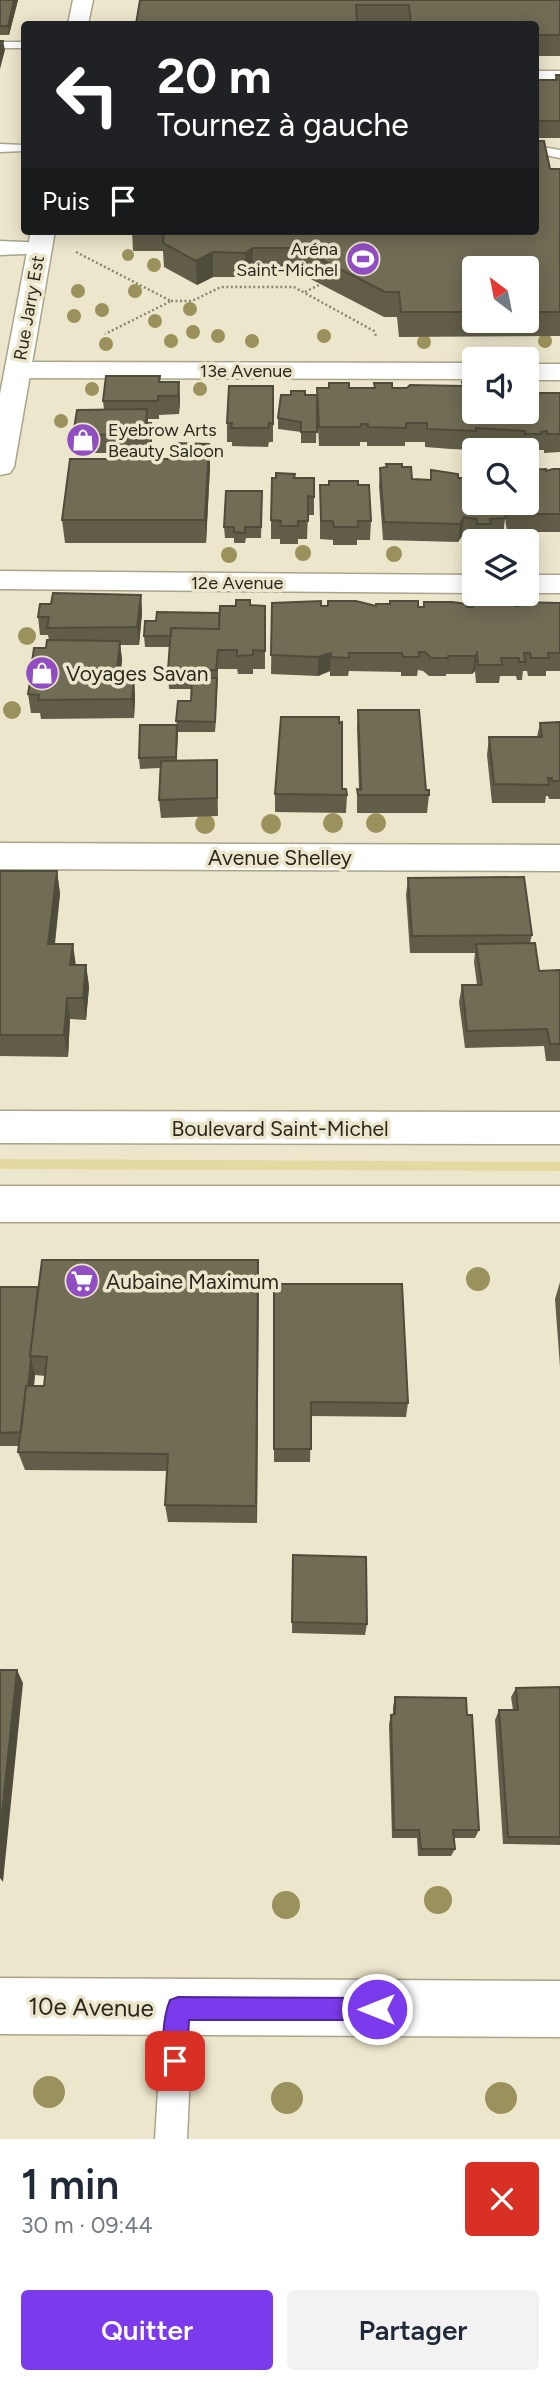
<!DOCTYPE html>
<html lang="fr">
<meta charset="utf-8">
<style>
:root{--surface:#fff;--page:#f2f2f3;--text:#1f2937;--muted:#747a83;--accent:#7c3aed}
body{margin:0;font-family:Figtree,sans-serif;background:var(--page);color:var(--text);height:100vh;display:flex;flex-direction:column;font-size:26px;white-space:nowrap}
*{box-sizing:border-box;margin:0}
p{font-size:23px;color:var(--muted)}
.icon{flex:none;width:38px;height:38px;fill:none;stroke:currentColor;stroke-width:2;stroke-linecap:round;stroke-linejoin:round}
.map{position:relative;height:2139px;overflow:hidden}
.drawer{display:flex;flex-direction:column;background:var(--surface);flex:1}
.drawer>*{flex:none}
.hud{position:absolute;left:21px;top:21px;width:518px;height:214px;border-radius:7px;box-shadow:0 4px 18px #0003;background:#202124;color:#fff;overflow:hidden}
.needle{width:46px;rotate:328deg}
.fabs{position:absolute;left:462px;top:256px;display:grid;gap:14px}
.fabs a{display:grid;place-items:center;width:77px;height:77px;border-radius:7px;background:var(--surface);box-shadow:0 4px 18px #0003;font-size:35px}
.pin{position:absolute;display:grid;place-items:center;width:60px;height:60px;color:#fff;margin:-30px;border-radius:14px;box-shadow:0 4px 10px #0006}
.me{position:absolute;width:77px;margin:-38px;rotate:270deg;stroke-linejoin:round;filter:drop-shadow(0 0 5px #0008)}
.turn{display:flex;align-items:center;gap:24px;height:147px;padding:0 21px;font-size:32px}
.turn .icon{width:91px;height:91px;stroke-width:2.5}
.turn b{display:block;font-size:49px;line-height:60px}
.then{display:flex;align-items:center;height:66px;padding:0 21px;background:#0003;gap:14px;font-size:26px}
.round{display:grid;place-items:center;flex:none;width:74px;height:74px;border-radius:7px;background:var(--page)}
.summary{display:flex;align-items:center;justify-content:space-between;height:119px;padding:0 21px}
h1{font-size:42px;font-weight:600;line-height:52px}
.action{display:flex;gap:14px;margin-top:auto;padding:14px 21px}
.action a{flex:1;height:80px;border-radius:7px;background:var(--accent);color:#fff;font-size:28px;font-weight:600;line-height:80px;text-align:center}
.action a+a{background:var(--page);color:var(--text)}
.map>svg:first-child{display:block}
.green{fill:#e4d9a1}
.lines{fill:none;stroke-linecap:round;stroke-linejoin:round}
.service-casing{stroke:#a9a48a;stroke-width:3}
.minor-casing{stroke:#a9a48a;stroke-width:3}
.tertiary-casing{stroke:#a9a48a;stroke-width:3}
.secondary-casing{stroke:#a9a48a;stroke-width:3}
.path{stroke:#898673;stroke-width:2.5;stroke-dasharray:2 2.5;stroke-linecap:butt}
.service{fill:#fff;fill-rule:evenodd}
.minor{fill:#fff;fill-rule:evenodd}
.tertiary{fill:#fff;fill-rule:evenodd}
.secondary{fill:#fff;fill-rule:evenodd}
.tree{fill:#9a915c}
.wall{fill:#615d48;fill-rule:evenodd}
.shaded-wall{fill:#4f4c3b}
.building{fill:#716c54;stroke:#4f4c3b;stroke-width:2}
.route{fill:#7c3aed;stroke:#51269a;stroke-width:2}
.labels{text-anchor:middle;dominant-baseline:central;stroke-width:7;stroke-linejoin:round;paint-order:stroke}
.far-poi-label{font-size:18px;fill:#2a281e;stroke:#ece7cc;text-anchor:end}
.far-street-label{font-size:18px;fill:#2a281e;stroke:#ece7cc}
.poi-label{font-size:21px;fill:#2a281e;stroke:#ece7cc;text-anchor:start}
.street-label{font-size:21px;fill:#2a281e;stroke:#ece7cc}
.near-street-label{font-size:24px;fill:#2a281e;stroke:#ece7cc}
</style>
<div class="map">
<svg width="560" height="2139" viewBox="0 0 560 2139">
<rect width="100%" height="100%" fill="#ece7cc"/>
<path class="green" d="M0,1159l560,3v9l-560,-2z"/>
<g class="lines">
<g class="service-casing">
<path id="service" d="M0,42h24v6h-24z
M0,144l24,1v6l-24,1z
M536,146l24,4v8l-24,-5z
M178,1993l11,4 4,11 -6,131h-32l8,-131 4,-11z"/>
</g>
<g class="minor-casing">
<path id="minor" d="M536,71h24v12h-24z
M0,241l48,2 4,5 -4,5 -48,2z
M18,362l456,1v16l-456,-1 -9,-2 -4,-6 4,-6z
M527,364h33v16h-33z
M0,571l474,4v18l-474,-4z
M527,575h33v18h-33z
M0,843l560,2v26l-560,-2z
M0,1978l560,3v56l-560,-3z"/>
</g>
<g class="tertiary-casing">
<path id="tertiary" d="M73,0h20l-5,24h-20z
M31,231h24l-41,236 -4,6 -10,2v-81z"/>
</g>
<g class="secondary-casing">
<path id="secondary" d="M0,1111l560,1v32l-560,-1z
M0,1186h560v36h-560z"/>
</g>
<path class="path" d="M76,252l95,49 -66,33
M305,292l16,-8
M171,301h21l29,-14h73l80,44 2,5"/>
<use href="#service" class="service"/>
<use href="#minor" class="minor"/>
<use href="#tertiary" class="tertiary"/>
<use href="#secondary" class="secondary"/>
</g>
<g class="tree">
<circle cx="128" cy="255" r="6"/>
<circle cx="154" cy="265" r="7"/>
<circle cx="78" cy="291" r="7"/>
<circle cx="135" cy="291" r="7"/>
<circle cx="190" cy="309" r="7"/>
<circle cx="102" cy="310" r="7"/>
<circle cx="74" cy="316" r="7"/>
<circle cx="155" cy="321" r="7"/>
<circle cx="193" cy="332" r="7"/>
<circle cx="218" cy="336" r="7"/>
<circle cx="324" cy="336" r="7"/>
<circle cx="171" cy="341" r="7"/>
<circle cx="252" cy="341" r="7"/>
<circle cx="545" cy="341" r="7"/>
<circle cx="424" cy="342" r="7"/>
<circle cx="106" cy="344" r="7"/>
<circle cx="92" cy="389" r="7"/>
<circle cx="200" cy="389" r="7"/>
<circle cx="61" cy="421" r="7"/>
<circle cx="303" cy="553" r="8"/>
<circle cx="394" cy="554" r="8"/>
<circle cx="229" cy="555" r="8"/>
<circle cx="27" cy="636" r="9"/>
<circle cx="12" cy="710" r="9"/>
<circle cx="333" cy="823" r="10"/>
<circle cx="376" cy="823" r="10"/>
<circle cx="205" cy="824" r="10"/>
<circle cx="271" cy="824" r="10"/>
<circle cx="478" cy="1279" r="12"/>
<circle cx="438" cy="1900" r="14"/>
<circle cx="286" cy="1905" r="14"/>
<circle cx="49" cy="2092" r="16"/>
<circle cx="287" cy="2098" r="16"/>
<circle cx="501" cy="2098" r="16"/>
</g>
<path class="wall" d="M0,0h18l-9,35h-9z
M140,0h420v56h-24v-32h-400z
M556,75h4v63h-24v-58h19z
M550,169h10v167l-161,1 -2,-20h-13l-85,-44 -46,-1 -8,5h-32l-16,8 -33,-18 -1,-16h-30l-1,-20h404zM474,268h53v52h-53z
M160,382h19l1,18 -1,14 -20,1v4h-11v4h3l1,18 -1,12h-75l-3,-18 31,-25 -1,-9z
M462,382l12,29 86,-18v59l-16,1v-3h-5l-1,3 -11,-1v-2l-52,-3 -1,3 -23,-1 -26,-2v-5h-20v4h-38v-4h-7v4h-41l-2,-36 -1,33h-15v-11l-23,-3v-11l27,-23h12l32,-7h43l70,-2z
M273,386v56h-4l-1,5 -36,-1v-4h-5v-19z
M209,444l1,23 -4,76h-141l-3,-23 110,-61z
M402,467l10,12 18,1 1,-10 27,8h9l1,-11 6,35h53l19,-31 14,-2v63h-53l-2,-14 -2,18 -14,2v3h-14l-1,-3 -12,-2 -4,6 -75,-2 -4,-54 1,-18z
M294,478h20v37h-6l-1,24h-9v5h-18v-5h-9v-19z
M320,485h38l13,36 -1,19h-13v5h-24v-5l-13,-1z
M262,502l-1,36h-15l-1,5h-11v-5h-9l-1,-11z
M141,595l1,18 -3,32h-19l2,15 -2,19 14,1 1,18 -1,20 -93,1 -1,-6h-9l-3,-19 6,-18 -2,-14 14,-14 3,-8 -1,-5h-8l-2,-18 13,-13z
M424,602l43,5h5l1,-3h14l1,-2 27,4h4l1,-4 40,1v68h-14v5h-18l-1,-5h-4l-1,9h-5l-1,-4h-16l-1,7h-23l-1,-12 -3,3h-26v2h-17l-6,-5 -5,-1 -1,6h-16v-4l-52,-1 -1,5h-18v-5l-12,5 -47,-2 1,-71 49,3h55v-2l47,3z
M250,605l15,1v63h-12v5h-15l-1,-5h-19l-3,63h-38v29l40,-1 1,56 -57,2 -2,-18 1,-32 -20,1 -1,-11 38,-33 -1,-4 15,-20v-12h-22l-1,-19 2,-23h-25l-1,-11z
M358,710l68,80 3,5 -2,18h-70v-24l2,1 -2,-62z
M560,722v77h-11l-1,-3h-2l-1,7h-53l-5,-48 2,-18h48l3,-14z
M342,789l5,6 -1,18 -71,-1v-18z
M0,871h57l3,23 -5,50 21,21h10l3,22 -3,33 -16,-1 -2,38 -68,-1z
M408,878l124,57 -2,8 9,28 21,-1v91h-14l-2,-15 -79,2 -6,-46 3,-17h15l-3,-23 1,-9h-65l-4,-58z
M258,1260l-1,263 -89,-1 -3,-17 2,-34 -142,-1 -7,-18 1,-6h-19v-159h38zM35,1375l10,1 -1,10h-10z
M560,1282v85l-5,-68z
M274,1284l134,119 -2,14 -95,-1 -1,46h-36z
M293,1555l74,69 -2,11 -73,-2z
M560,1687v158l-57,-1 -8,-124 4,-10h14l-2,-13 5,-9z
M395,1697l84,133 -4,8h-21l1,11 -4,7h-33l-1,-18h-25l-3,-114 2,-9 2,-1v-7z"/>
<path class="shaded-wall" d="M14,0h4l-9,35 -1,-9z
M3,41l2,9 -5,19v-15z
M253,248v24l-8,5v-24z
M213,252v25l-16,8 -1,-24z
M179,382l1,18 -1,14 -1,-18z
M151,423l1,18 -1,12 -2,-19z
M209,444l1,23 -4,76 -1,-23z
M464,517l-2,19 -4,6 2,-18z
M141,595l1,18 -3,32 -2,-18z
M120,641l2,19 -4,38 -2,-19z
M218,650v19l-3,63v-10z
M331,653l-1,18 -12,5v-19z
M477,653l-2,18 -3,3 3,-18z
M134,680l1,18 -1,20 -2,-19z
M177,725l1,10 -2,33v-11z
M57,871l3,23 -8,72 -4,-22z
M73,944l3,22 -6,-1z
M86,965l3,22 -3,33 -3,-22z
M67,998l3,21 -2,38 -4,-22z
M258,1260l1,21 -2,242 -1,-17z
M31,1360l4,15 -8,71 -4,-14z
M17,1670l6,13 -20,199 -3,-4v-45z"/>
<path class="building" d="M0,0h14l-6,26h-8z
M140,0h420v35h-24v-11h-125l-2,-19h-53l1,19h-221z
M0,41h3l-3,13z
M556,75h4v46h-24v-41h21z
M536,141h8l6,28h10v143h-33v-44h-53v44h-73l-2,-20h-14l-86,-44h-46l-8,5 -32,-1 -17,9 -33,-18 1,-12h372z
M106,376h54l-1,6h20l-1,14h-20v5h-55z
M462,382h12v29h53v-18h33v41h-13v-3l-6,1v2h-16v-3l-49,-3v3l-49,-2v-6h-21v5l-38,-1v-3h-7l-1,3h-41l-2,-39h12v-5h20v5h26l-1,-5h18v5h15l3,-3 53,1z
M229,386h44v38l-4,-1 -1,5h-37l1,-5h-5z
M291,391h14v4h12v37h-16v-10l-23,-4 3,-23h10z
M147,409l-1,14h5l-2,11 -76,1 4,-25z
M173,443l36,1 -4,76h-143l8,-61h102z
M386,464h16v3h9l1,12 19,1v-10l27,4v4h11l-1,-11h6v35h29l3,16 -16,1 1,5h-14v-5l-13,-2 -4,7 -76,-2 -4,-54 7,-1z
M546,469v2l7,-2h7v45h-50l-2,-12h19v-32z
M276,473l19,1 -1,4h20v19l-6,-1v25h-10v5h-18l1,-5 -10,-1 1,-42h4z
M329,481h29v4h11l2,36h-13v6h-24l-1,-6h-12l-1,-36h9z
M226,491h36l-1,36h-16v6l-11,-1v-5h-10z
M53,593l88,2 -4,32 -90,1 2,-11h-11l2,-13h11z
M236,600h14v5l15,1v45l-12,-1v5l-16,1v-6h-19l-2,20h-48l3,-42 48,1 1,-23h16z
M321,601v5h7v-5h28l20,5v-2h14v-3h28v6h6v-5h28l15,2v3h6v-3h15v-2h27v4h5v-4l40,1v50h-12l1,5h-18l-1,-5h-6l1,9h-6v-4h-18l1,7h-24l-1,-12 -2,3h-27v2h-17l-6,-6h-6v5h-16l-1,-4h-53v5l-18,-1v-4l-13,4 -47,-2 1,-52z
M157,612l62,1v16l-48,-1v8h-27l1,-15h11z
M47,640l73,1 -4,38 18,1 -2,19 -94,1 1,-5 -11,-1 3,-18h11l1,-14h-11l2,-14h12z
M192,678h25l-2,44 -39,-1 2,-20h13z
M358,710h61l7,80h3v5h-71l-1,-6 4,1z
M281,717h58v6l3,-1v67h4l1,6 -72,-1z
M560,722v59h-8v-3h-4l1,7 -55,-1 -5,-47h53l-2,-14z
M140,725h37l-1,32 -37,1z
M217,760v38l-58,2 2,-39z
M0,871h57l-9,73h25l-3,21h16l-3,33h-16l-3,37h-64z
M524,877l8,58 -120,1 -4,-58z
M535,943l4,28 21,-1v74h-10l-3,-15 -80,2 -5,-46h20l-6,-41z
M42,1260h216l-2,246 -91,-1 3,-51 -150,-2 8,-66h18l3,-29 -17,-1z
M274,1284h128l6,119 -97,-1v47h-37z
M0,1287h38l-8,69 1,4 -3,26h-2l-5,46 -21,1z
M293,1555l73,2 1,67 -75,-2z
M0,1670h17l-17,163z
M560,1687v150h-52l-9,-127h19l-2,-22z
M395,1697l71,1 1,17h5l7,115h-26l2,19h-34l-2,-19h-25l-3,-115 4,-1z"/>
<path class="route" d="M178,1997l199,1 8,3 4,8 -4,8 -8,3h-188l-2,41 -4,8 -8,3 -8,-3c-7,-17 -4,-52 3,-69z"/>
<defs>
<g id="stadium-disc" transform="scale(1.75)"><circle r="9.5" fill="#914ec2" stroke="#ece7cc"/><path d="M0-5a6.5 5 0 1 0 0 10a6.5 5 0 1 0 0-10ZM-3.5-1.8h7v3.6h-7Z" fill="#fff"/></g>
<g id="shop-disc" transform="scale(1.75)"><circle r="9.5" fill="#914ec2" stroke="#ece7cc"/><path d="M-5-2.5h2.3a2.7 3.5 0 0 1 5.4 0H5L5.5 6h-11ZM-1.5-2.5h3a1.5 2.3 0 0 0-3 0Z" fill="#fff"/></g>
<g id="supermarket-disc" transform="scale(1.75)"><circle r="9.5" fill="#914ec2" stroke="#ece7cc"/><path d="M-6-5.5h2.5l.6 2H6L4.5 2H-2.5L-4.4-4H-6ZM-1.5 3.2a1.3 1.3 0 1 0 .1 0ZM3 3.2a1.3 1.3 0 1 0 .1 0Z" fill="#fff"/></g>
</defs>
<g fill-rule="evenodd">
<use href="#stadium-disc" x="363" y="259"/>
<use href="#shop-disc" x="83" y="440"/>
<use href="#shop-disc" x="42" y="673"/>
<use href="#supermarket-disc" x="82" y="1281"/>
</g>
<g class="labels">
<g class="far-poi-label">
<text x="338" y="249">Aréna<tspan x="338" dy="21">Saint-Michel</tspan></text>
<text x="108" y="430" text-anchor="start">Eyebrow Arts<tspan x="108" dy="21">Beauty Saloon</tspan></text>
</g>
<g class="far-street-label">
<text transform="translate(29 308) rotate(-80)">Rue Jarry Est</text>
<text x="246" y="371">13e Avenue</text>
<text x="237" y="583">12e Avenue</text>
</g>
<g class="poi-label">
<text x="66" y="673">Voyages Savan</text>
<text x="106" y="1281">Aubaine Maximum</text>
</g>
<g class="street-label">
<text x="280" y="857">Avenue Shelley</text>
<text x="280" y="1128">Boulevard Saint-Michel</text>
</g>
<g class="near-street-label">
<text transform="translate(91 2007) rotate(1)">10e Avenue</text>
</g>
</g>
</svg>
<div class="fabs">
<a><svg class="needle" viewBox="-14 -14 28 28"><path d="M0-13l5 13h-10z" fill="#e53935"/><path d="M0 13l5-13h-10z" fill="#747a83"/></svg></a>
<a><svg class="icon" aria-label="sound" viewBox="0 0 24 24"><path d="M4 9h4l5-4v14l-5-4H4zM17 9q2 3 0 6"/></svg></a>
<a><svg class="icon" aria-label="search" viewBox="0 0 24 24"><circle cx="10" cy="10" r="6"/><path d="M15 15l6 6"/></svg></a>
<a><svg class="icon" aria-label="layers" viewBox="0 0 24 24"><path d="M12 4l9 5-9 5-9-5zM3 14l9 5 9-5"/></svg></a>
</div>
<div class="pin" style="left:175px;top:2061px;background:#d93025"><svg class="icon" aria-label="arrive" viewBox="0 0 24 24"><path d="M6 21V4h12l-3 4 3 4H6"/></svg></div>
<svg class="me" style="left:377px;top:2009px" viewBox="-20 -20 40 40"><circle r="17" fill="#7c3aed" stroke="#fff" stroke-width="3"/><path d="M0-11L8 9 0 5-8 9z" fill="#fff"/></svg>
<div class="hud">
<div class="turn"><svg class="icon" aria-label="left" viewBox="0 0 24 24"><path d="M17 20v-9H6M10 6l-5 5 5 5"/></svg><div><b>20 m</b>Tournez à gauche</div></div>
<div class="then">Puis<svg class="icon" aria-label="arrive" viewBox="0 0 24 24"><path d="M6 21V4h12l-3 4 3 4H6"/></svg></div>
</div>
</div>
<section class="drawer">
<div class="summary"><div><h1>1 min</h1><p>30 m · 09:44</p></div><a class="round" style="background:#d93025;color:#fff"><svg class="icon" aria-label="close" viewBox="0 0 24 24"><path d="M6 6l12 12M18 6L6 18"/></svg></a></div>
<div class="action"><a>Quitter</a><a>Partager</a></div>
</section>
